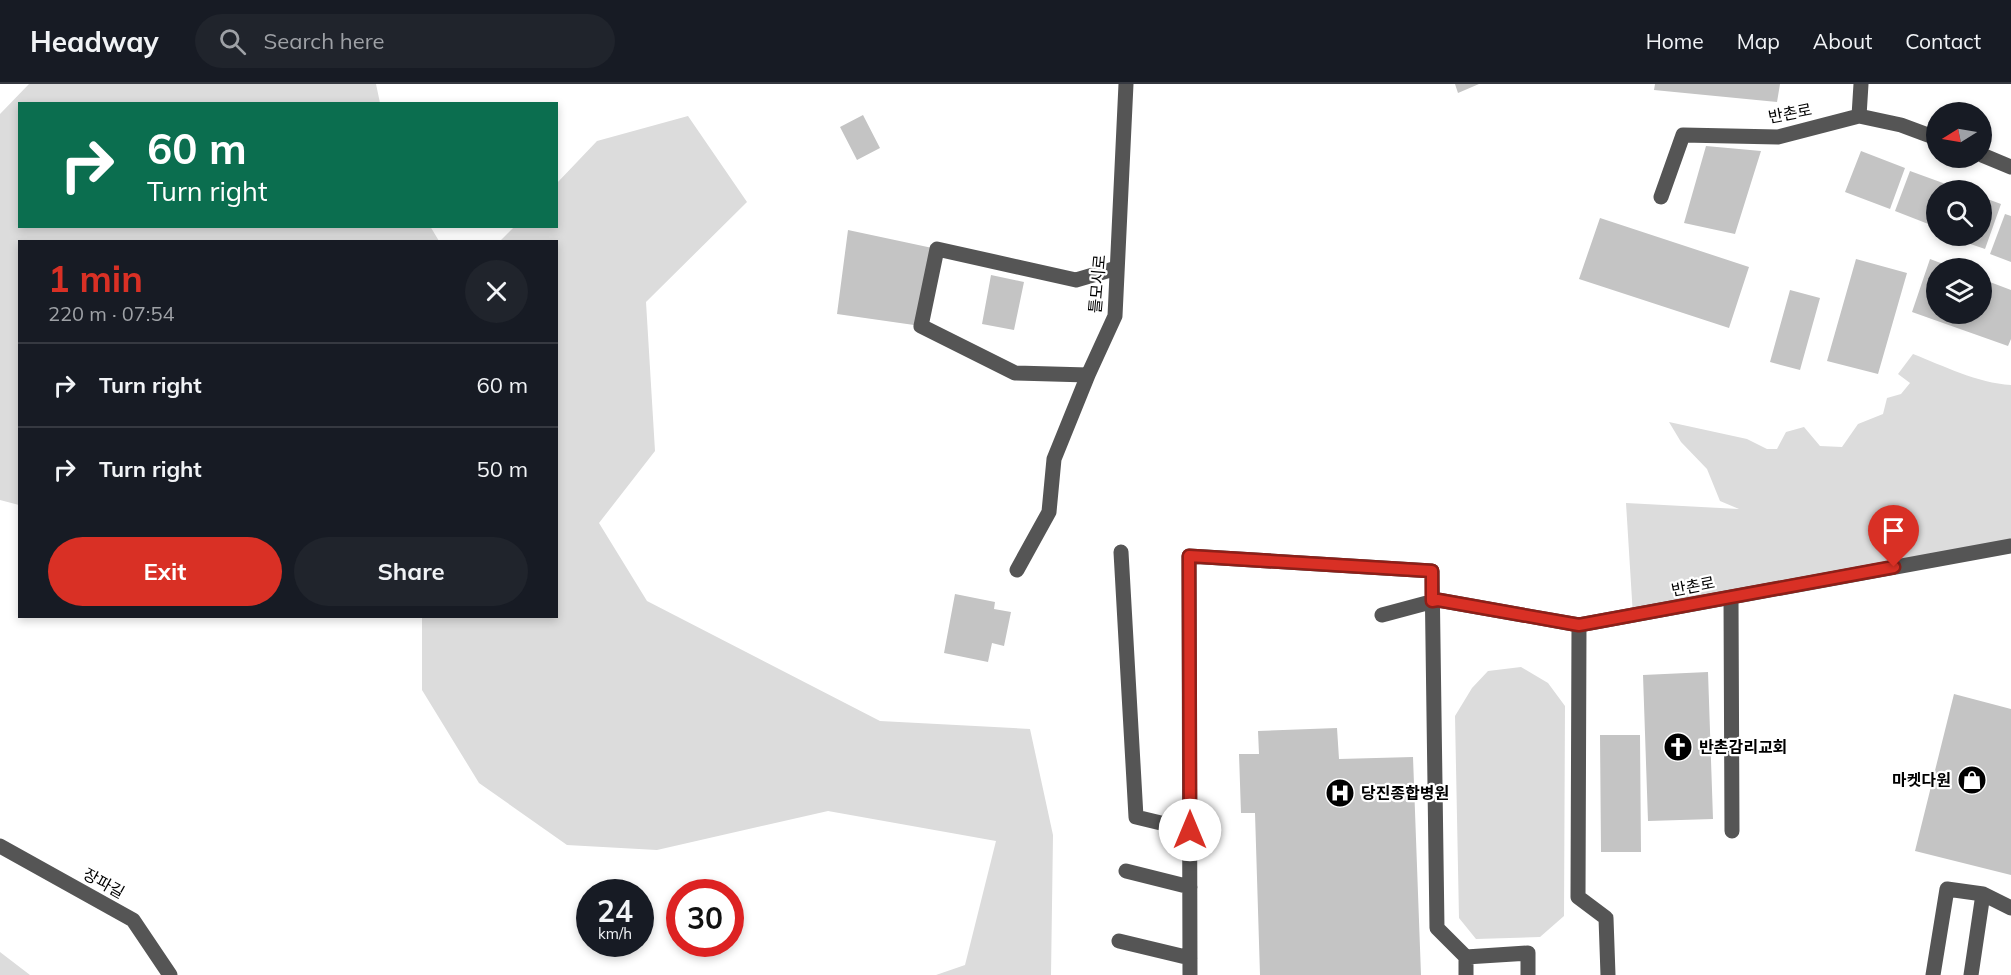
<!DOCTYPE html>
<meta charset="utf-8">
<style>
:root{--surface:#171b24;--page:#20242c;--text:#f1f3f6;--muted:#9ea1a6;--line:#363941;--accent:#d93025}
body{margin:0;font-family:Mulish,"Noto Sans KR",sans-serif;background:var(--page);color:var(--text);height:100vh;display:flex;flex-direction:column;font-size:22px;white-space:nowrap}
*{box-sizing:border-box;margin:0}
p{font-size:20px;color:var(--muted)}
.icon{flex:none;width:33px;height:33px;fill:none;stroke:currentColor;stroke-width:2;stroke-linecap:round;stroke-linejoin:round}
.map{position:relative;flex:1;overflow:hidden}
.sheet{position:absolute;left:18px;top:156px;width:540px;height:378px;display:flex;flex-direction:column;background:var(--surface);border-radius:0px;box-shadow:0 3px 9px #0003}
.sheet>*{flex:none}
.banner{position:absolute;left:18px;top:18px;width:540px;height:126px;border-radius:0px;box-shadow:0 3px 9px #0003;background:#0b6e4f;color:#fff;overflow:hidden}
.needle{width:39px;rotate:259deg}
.controls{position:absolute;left:1926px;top:18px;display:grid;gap:12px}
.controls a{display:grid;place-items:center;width:66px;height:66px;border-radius:50%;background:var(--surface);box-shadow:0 3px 9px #0003;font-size:30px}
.speed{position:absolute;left:576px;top:795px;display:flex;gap:12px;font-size:30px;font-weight:700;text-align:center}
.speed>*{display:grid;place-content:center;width:78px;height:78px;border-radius:50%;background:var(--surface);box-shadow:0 3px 9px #0003;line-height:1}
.speed small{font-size:15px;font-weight:400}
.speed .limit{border:9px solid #d22;background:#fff;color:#111}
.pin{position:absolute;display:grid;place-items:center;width:51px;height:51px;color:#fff;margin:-62px -26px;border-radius:50% 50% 50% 0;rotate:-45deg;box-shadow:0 0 6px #0007}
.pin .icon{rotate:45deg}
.me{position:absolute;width:66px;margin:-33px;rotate:0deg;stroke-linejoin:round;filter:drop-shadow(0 0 4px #0008)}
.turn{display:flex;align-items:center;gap:21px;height:126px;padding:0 30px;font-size:27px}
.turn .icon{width:78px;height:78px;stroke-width:2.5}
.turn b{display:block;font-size:42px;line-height:51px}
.round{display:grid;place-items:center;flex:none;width:63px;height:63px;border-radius:32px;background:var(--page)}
.head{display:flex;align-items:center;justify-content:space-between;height:102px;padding:0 30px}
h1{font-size:36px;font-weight:700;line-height:45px;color:var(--accent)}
.button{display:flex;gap:12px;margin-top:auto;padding:12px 30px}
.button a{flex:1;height:69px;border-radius:36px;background:var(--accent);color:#fff;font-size:24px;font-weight:700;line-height:69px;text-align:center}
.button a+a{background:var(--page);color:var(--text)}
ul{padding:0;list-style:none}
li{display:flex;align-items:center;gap:18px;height:84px;padding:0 30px;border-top:2px solid var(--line)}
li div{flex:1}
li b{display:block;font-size:22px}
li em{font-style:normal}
header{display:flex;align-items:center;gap:36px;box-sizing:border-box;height:84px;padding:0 30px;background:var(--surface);border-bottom:2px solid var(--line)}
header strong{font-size:28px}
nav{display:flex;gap:33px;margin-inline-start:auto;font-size:21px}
.search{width:420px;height:54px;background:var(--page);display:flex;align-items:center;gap:15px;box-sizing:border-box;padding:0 21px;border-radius:33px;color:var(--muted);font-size:22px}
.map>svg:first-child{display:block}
.green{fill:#dcdcdc}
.building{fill:#c4c4c4}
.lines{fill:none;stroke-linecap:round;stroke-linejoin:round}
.minor{stroke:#555;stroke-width:15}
.route-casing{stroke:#8d1f18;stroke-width:15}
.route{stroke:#d93025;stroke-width:10}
.labels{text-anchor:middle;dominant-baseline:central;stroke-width:4.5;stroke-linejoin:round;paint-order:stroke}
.street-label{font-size:16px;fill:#000;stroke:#fff}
.poi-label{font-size:16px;font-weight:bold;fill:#000;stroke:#fff;text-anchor:start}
</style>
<header>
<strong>Headway</strong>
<div class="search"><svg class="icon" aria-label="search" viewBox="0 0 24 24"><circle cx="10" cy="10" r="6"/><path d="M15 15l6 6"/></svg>Search here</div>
<nav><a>Home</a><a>Map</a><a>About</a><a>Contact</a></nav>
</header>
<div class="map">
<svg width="2011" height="891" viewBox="0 0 2011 891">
<rect width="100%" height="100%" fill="#fff"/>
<path class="green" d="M29,0h347l4,19 -360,1v122h410l9,15 -419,1 -1,263 -19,-5v-386z
M688,32l59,86 -101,100 9,149 -56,72 48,78 233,120 150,8 23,106 -2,140h-115l29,-10 31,-124 -168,-30 -171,39 -90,-5 -88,-62 -57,-93v-73l134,-1v-374l-56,-1 14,-14 42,-1 1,-43 40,-42z
M1913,270c31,12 64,29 98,31v161l-378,70 -7,-113 113,6 -19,-8 -13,-32 -26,-27 -12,-20 78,17 20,10h10l9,-17 18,-5 16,19 22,1 16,-23 25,-10 4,-16 14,-4 9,-11 -12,-9z
M1521,583l27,16 17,23 -1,210 -24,21 -64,2 -17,-21 -4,-202 17,-28 16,-17z
M0,868l30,23h-30z"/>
<path class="building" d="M1455,0h24l-21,9z
M1655,0h125l-3,18 -123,-12z
M863,31l17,33 -23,12 -17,-33z
M1706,62l55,5 -26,83 -51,-11z
M1861,67l44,17 -15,41 -45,-17z
M1910,87l44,16 -1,3h-17v37l-41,-16z
M1982,113l19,7 -16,45 -38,-13h35z
M2005,130l6,2v46l-21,-8z
M1600,134l149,49 -20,61 -150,-49z
M848,146l89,19 -16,77 -84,-12z
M1856,175l51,14 -29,101 -51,-13z
M1930,175l24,9h-18v46h46v-35l29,11v49l-3,7 -96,-34z
M991,191l33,7 -10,48 -32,-6z
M1790,206l30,8 -20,72 -30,-8z
M955,510l40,8 -1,7 17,3 -7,34 -12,-3 -4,19 -44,-9z
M1708,588l5,147 -65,2 -5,-146z
M1954,610l57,15v166l-96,-24z
M1337,644l2,31 74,-2 8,218h-161l-5,-162h-14l-2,-59h20l-1,-23z
M1600,651h40l1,117h-40z"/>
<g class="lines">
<path class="minor" d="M1861,0l-2,32 42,9 35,13
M1982,71l29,12
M1661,113l22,-62 95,2 81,-21
M1117,184l-41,12 -139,-31 -16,77 94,47 73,2 27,-59 11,-232
M1121,468l15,265 54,13
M1017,486l32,-58 5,-53 34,-84
M1731,513l1,234
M1382,531l56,-15 141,25 432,-79
M1579,541l-1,272 28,21 2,57
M0,762l133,74 37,55
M1126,787l64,16
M1119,857l71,17
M1466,873l62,-4v22
M1190,891l-1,-419 243,15 5,357 29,29v18
M1933,891l14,-86 36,5 28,14
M1971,891l12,-81"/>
</g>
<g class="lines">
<g class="route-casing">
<path id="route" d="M1190,746l-1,-274 243,15v30l6,-1 141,25 315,-58"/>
</g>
<use href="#route" class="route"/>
</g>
<defs>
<g id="church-disc" transform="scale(1.5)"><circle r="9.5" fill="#000" stroke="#fff"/><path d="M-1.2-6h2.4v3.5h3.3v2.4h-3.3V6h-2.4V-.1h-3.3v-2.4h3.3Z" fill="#fff"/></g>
<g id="shop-disc" transform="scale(1.5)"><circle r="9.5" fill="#000" stroke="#fff"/><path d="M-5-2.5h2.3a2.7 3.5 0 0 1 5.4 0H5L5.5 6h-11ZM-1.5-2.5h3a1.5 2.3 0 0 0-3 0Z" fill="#fff"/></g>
<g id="hospital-disc" transform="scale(1.5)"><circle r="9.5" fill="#000" stroke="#fff"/><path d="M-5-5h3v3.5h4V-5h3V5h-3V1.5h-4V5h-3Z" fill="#fff"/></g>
</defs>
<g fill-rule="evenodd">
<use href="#church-disc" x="1678" y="663"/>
<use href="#shop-disc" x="1972" y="696"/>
<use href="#hospital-disc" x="1340" y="709"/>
</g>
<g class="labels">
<g class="street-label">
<text transform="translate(1790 29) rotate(-11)">반촌로</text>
<text transform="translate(1097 200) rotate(-85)">틀모시로</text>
<text transform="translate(1693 502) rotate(-11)">반촌로</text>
<text transform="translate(104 799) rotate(29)">장파길</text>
</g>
<g class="poi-label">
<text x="1699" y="663">반촌감리교회</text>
<text x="1951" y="696" text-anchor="end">마켓다원</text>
<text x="1361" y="709">당진종합병원</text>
</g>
</g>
</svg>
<div class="controls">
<a><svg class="needle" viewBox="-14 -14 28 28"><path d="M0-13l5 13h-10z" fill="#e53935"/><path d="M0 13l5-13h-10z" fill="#9ea1a6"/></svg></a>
<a><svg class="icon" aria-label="search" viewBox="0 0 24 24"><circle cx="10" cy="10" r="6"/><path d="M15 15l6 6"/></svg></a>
<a><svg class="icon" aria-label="layers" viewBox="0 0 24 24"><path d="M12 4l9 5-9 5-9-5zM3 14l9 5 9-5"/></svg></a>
</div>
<div class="speed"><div>24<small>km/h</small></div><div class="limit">30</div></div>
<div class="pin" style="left:1894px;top:483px;background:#d93025"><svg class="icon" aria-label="arrive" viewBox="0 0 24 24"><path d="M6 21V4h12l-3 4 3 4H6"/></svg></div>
<svg class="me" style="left:1190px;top:746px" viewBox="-20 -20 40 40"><circle r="19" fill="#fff"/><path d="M0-13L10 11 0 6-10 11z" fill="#d93025"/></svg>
<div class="banner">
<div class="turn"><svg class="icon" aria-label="right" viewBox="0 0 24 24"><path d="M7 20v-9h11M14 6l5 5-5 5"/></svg><div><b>60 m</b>Turn right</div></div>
</div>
<section class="sheet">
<div class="head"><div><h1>1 min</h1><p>220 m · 07:54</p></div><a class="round"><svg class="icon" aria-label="close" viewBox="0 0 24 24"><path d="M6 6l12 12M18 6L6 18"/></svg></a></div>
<ul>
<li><svg class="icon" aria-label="right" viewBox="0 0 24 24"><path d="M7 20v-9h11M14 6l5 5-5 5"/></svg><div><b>Turn right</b></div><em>60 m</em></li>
<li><svg class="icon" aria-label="right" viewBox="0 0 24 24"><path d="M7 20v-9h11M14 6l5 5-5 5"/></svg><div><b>Turn right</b></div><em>50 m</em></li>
</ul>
<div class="button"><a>Exit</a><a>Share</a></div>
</section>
</div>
